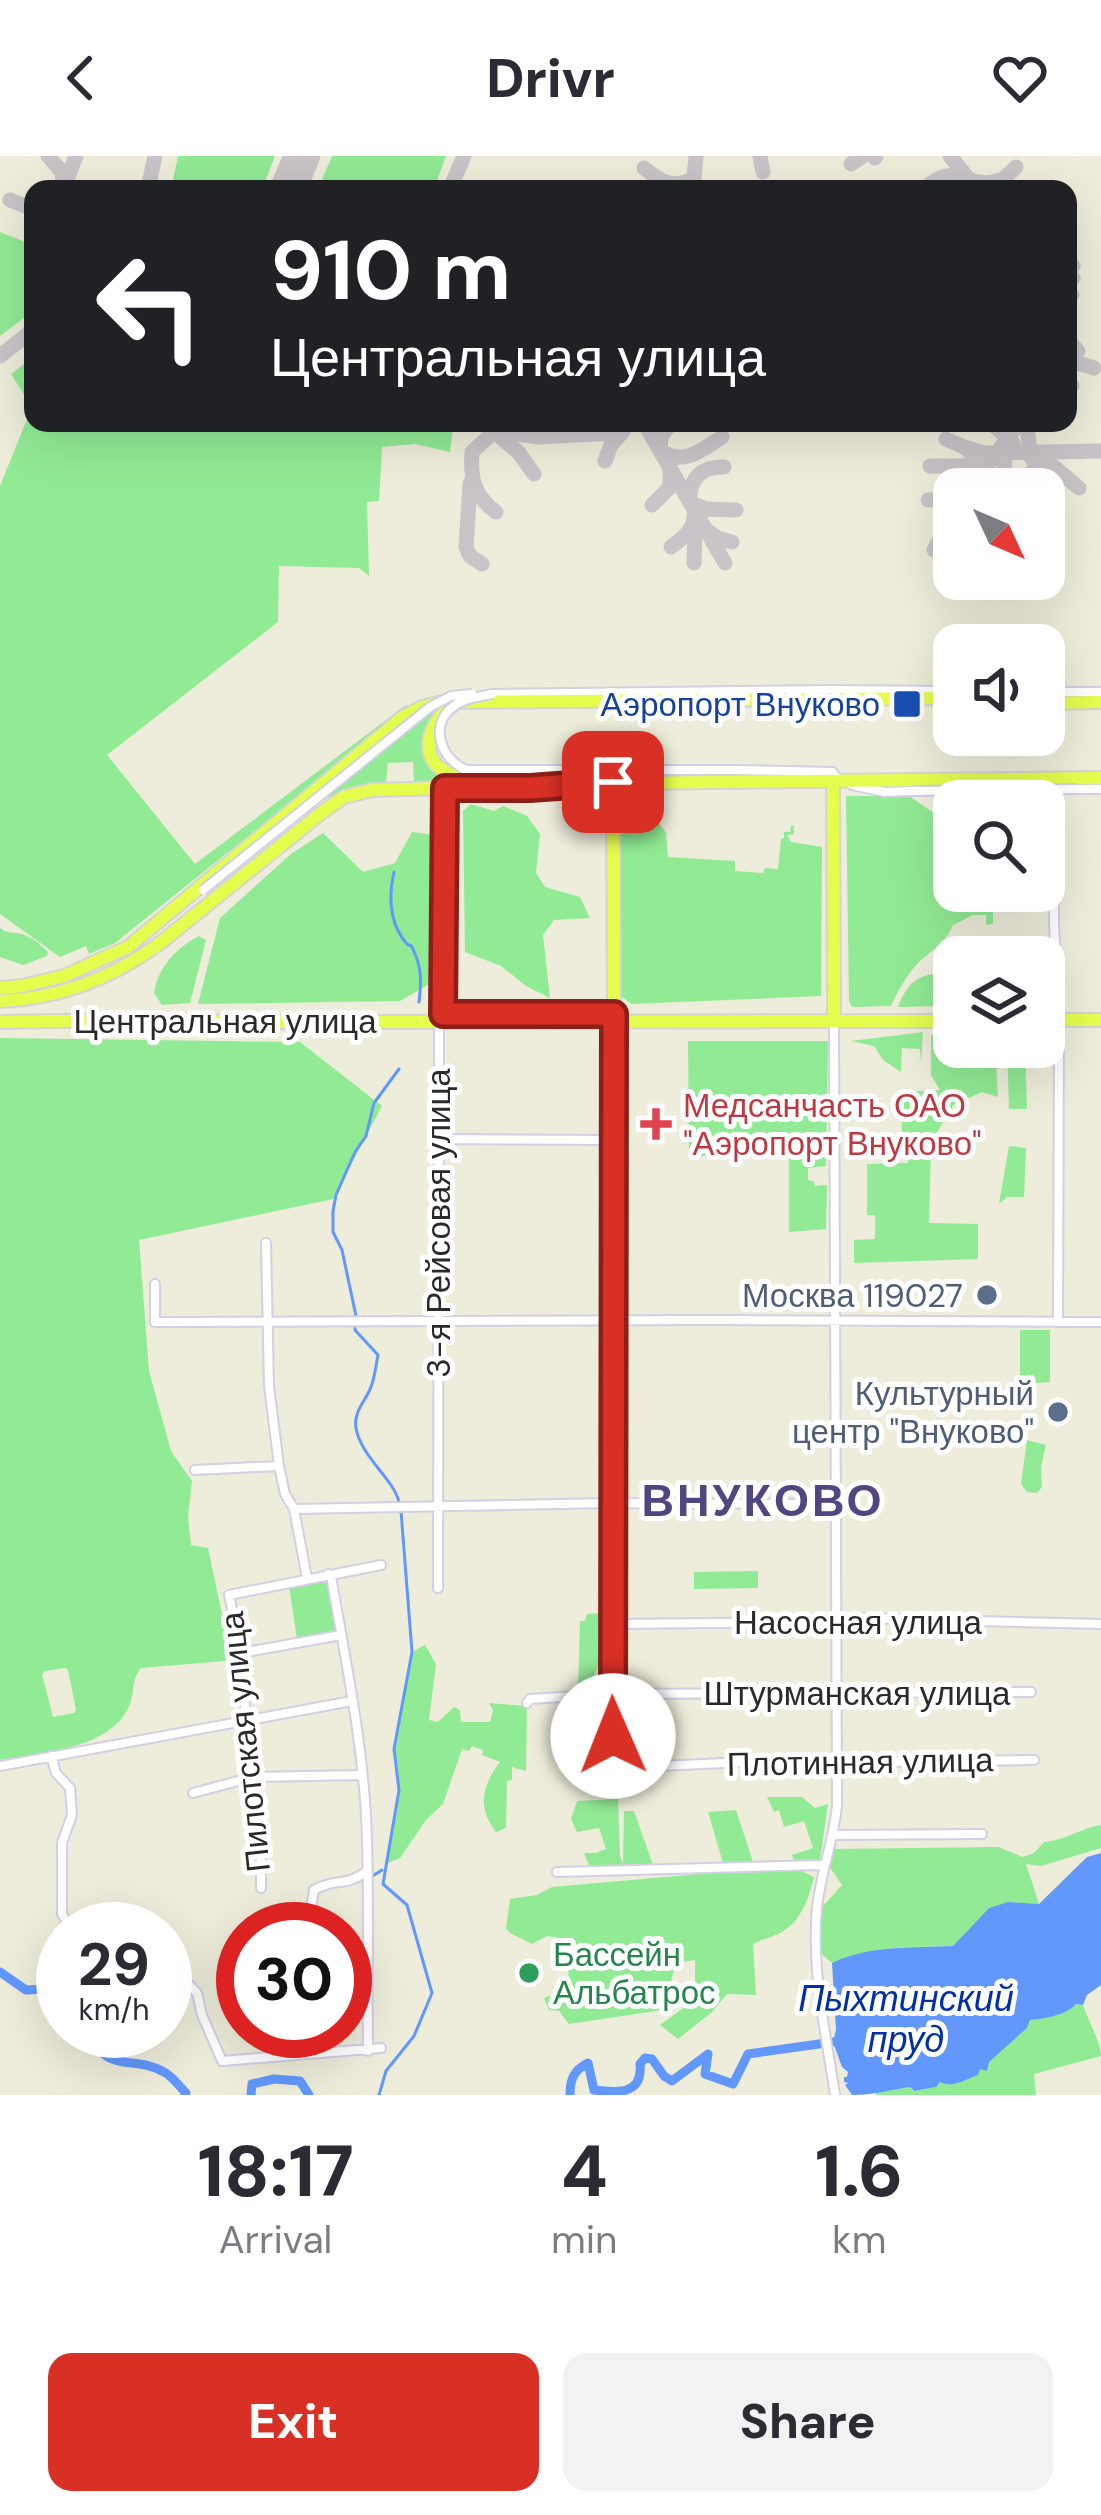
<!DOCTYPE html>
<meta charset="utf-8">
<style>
:root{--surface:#fff;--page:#f2f2f3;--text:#2b2b33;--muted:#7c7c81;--accent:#d93025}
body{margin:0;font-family:"DM Sans",sans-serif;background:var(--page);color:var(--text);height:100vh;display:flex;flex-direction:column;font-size:45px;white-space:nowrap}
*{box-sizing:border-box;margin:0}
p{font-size:39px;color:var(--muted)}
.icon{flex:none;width:66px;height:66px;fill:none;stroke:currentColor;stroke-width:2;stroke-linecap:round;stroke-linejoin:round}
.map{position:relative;height:1939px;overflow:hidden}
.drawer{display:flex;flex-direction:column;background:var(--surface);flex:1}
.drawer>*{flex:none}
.top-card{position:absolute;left:24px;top:24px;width:1053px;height:252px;border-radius:24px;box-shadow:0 12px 48px #0002;background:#202124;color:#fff;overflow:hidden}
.needle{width:78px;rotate:134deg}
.controls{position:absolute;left:933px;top:312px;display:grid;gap:24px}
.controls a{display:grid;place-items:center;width:132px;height:132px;border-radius:24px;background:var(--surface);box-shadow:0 12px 48px #0002;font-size:60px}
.speed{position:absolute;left:36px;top:1746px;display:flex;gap:24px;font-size:60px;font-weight:700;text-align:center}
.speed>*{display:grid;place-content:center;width:156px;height:156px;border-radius:50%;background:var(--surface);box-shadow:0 12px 48px #0002;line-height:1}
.speed small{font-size:30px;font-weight:400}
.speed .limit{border:18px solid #d22;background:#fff;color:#111}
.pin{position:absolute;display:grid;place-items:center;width:102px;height:102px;color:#fff;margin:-51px;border-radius:24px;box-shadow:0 6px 18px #0006}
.me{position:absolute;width:132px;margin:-66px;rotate:359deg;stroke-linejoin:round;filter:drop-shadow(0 0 9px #0008)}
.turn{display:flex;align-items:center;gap:42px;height:252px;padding:0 48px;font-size:54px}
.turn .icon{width:156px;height:156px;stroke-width:2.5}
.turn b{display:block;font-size:84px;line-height:102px}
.eta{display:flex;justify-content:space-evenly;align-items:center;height:204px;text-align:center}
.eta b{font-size:72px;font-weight:800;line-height:84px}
.primary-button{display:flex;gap:24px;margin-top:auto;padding:24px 48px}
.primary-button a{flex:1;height:138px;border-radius:24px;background:var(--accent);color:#fff;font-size:48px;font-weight:800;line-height:138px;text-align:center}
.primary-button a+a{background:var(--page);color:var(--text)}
header{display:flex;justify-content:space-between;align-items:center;height:156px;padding:0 48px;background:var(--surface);font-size:54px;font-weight:800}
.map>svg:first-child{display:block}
.green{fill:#91ea94;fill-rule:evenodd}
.water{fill:#6298fb}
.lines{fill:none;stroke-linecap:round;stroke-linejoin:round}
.stream{stroke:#6298fb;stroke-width:3}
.river{stroke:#6298fb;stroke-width:9}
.taxiway{stroke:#c8c4c8;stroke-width:15}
.runway{stroke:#c8c4c8;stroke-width:36}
.minor-casing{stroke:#d3cfe4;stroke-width:12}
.major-casing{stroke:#d4d4d4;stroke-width:16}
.minor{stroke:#fff;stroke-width:8}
.major{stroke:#e5fe4e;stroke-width:12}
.minor-bridge-casing{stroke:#d3cfe4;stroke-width:12;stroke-linecap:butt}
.minor-bridge{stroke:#fff;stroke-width:8}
.route-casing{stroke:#8d1f18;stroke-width:30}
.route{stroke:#d93025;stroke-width:21}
.transit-dot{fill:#1a4fb4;stroke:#fff;stroke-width:4.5}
.health-dot{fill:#e0444e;stroke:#fff;stroke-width:4.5}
.service-dot{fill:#5c6f8a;stroke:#fff;stroke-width:4.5}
.leisure-dot{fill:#2e9e5b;stroke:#fff;stroke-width:4.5}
.labels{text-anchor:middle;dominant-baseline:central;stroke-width:10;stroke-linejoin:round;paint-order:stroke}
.transit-label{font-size:33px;fill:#164399;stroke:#fff;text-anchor:end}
.street-label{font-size:33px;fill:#2a2a2a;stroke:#fff}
.health-label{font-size:33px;fill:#be3a42;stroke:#fff;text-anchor:start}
.service-label{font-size:33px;fill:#4e5e75;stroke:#fff;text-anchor:end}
.leisure-label{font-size:33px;fill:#27864d;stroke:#fff;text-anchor:start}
.water-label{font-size:36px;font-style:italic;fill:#002fa8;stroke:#fff}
.district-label{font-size:45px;font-weight:bold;letter-spacing:3px;fill:#51467f;stroke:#fff}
</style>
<header><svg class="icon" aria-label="back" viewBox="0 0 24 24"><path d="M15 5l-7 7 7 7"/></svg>Drivr<svg class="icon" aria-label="heart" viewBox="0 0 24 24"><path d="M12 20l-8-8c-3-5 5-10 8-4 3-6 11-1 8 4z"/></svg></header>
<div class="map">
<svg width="1101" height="1939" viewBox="0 0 1101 1939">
<rect width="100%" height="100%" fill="#eeecda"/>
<path class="green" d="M178,0h97l-13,33h-91z
M332,0h114l-12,33h-116z
M0,76l33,13v66l-33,25z
M33,201v66h413l7,4 -3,25 -35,-8 -33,3 -3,54 -12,1 2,74 -10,-8 -80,-2 -1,56 -171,133 88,109 211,-159 3,2 -294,236 -26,11 -3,-8 -26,11 -60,-43v-428l32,-79 -21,-33z
M436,553l3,2 -13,19 1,27 51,25 -64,1 -1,-21 -25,1 -2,20 -33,4 -31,13z
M846,640h63l41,28 -5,10 -11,7 5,13 15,3v34h9v12l18,1 12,5v15l-7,1v-10h-13l-20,10c-8,19 -19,23 -34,37 -12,12 -21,29 -28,44l-39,1 -3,-6z
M471,648l23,7 9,-5 24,10 13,18 -4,39 9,14 35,10 10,21 -36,2 -11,15 7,63 -24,-12 -25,-20 -36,-14 -2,-141z
M653,658l13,19 2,24 67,4v10l28,2 2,-5 13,1 3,-30 3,-1v-6h6l1,-6h3v8l-7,1 4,7 31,5 -1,149 -190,8 -10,-8v-172z
M412,676l22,3 1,146 -35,20 -202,3 22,-86 71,-64 32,-21 40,39 32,-9z
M0,772c8,6 13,4 22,6 11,4 18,10 26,18l-1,4 -24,9 -23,-8z
M199,780l7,4 -16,63 -28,2 -8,-12c4,-26 22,-45 45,-57z
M932,818l13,3 1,15 -5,14 -43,1c8,-19 13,-28 34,-33z
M923,876l-2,31 -1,-14 -18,-1 -1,24 -18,-12 -9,-14 -23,-5z
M931,879l23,2v10h41l3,50 -16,-5 -29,13c-5,11 -22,34 -22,42l-2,76 49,1v35l-124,4v-23l21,-1v-24h-8v-51l41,-1 1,-30h-7l-1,-41 39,-2 -9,-15z
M0,882l300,4 82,64 -49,93 -194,41 10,131 22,80 21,30 -4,36 3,28 17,3 22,104 -5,9 -84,7c-10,12 -6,23 -11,36 -17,45 -89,49 -130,56zM65,1512l3,2 8,40 -2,3 -21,4 -11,-43 3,-3z
M688,885h140l-2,125 -18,2v12l6,2 1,4 12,-1 -1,44 -37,3v-77l-100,1z
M1007,891h22l-4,5 2,57h-18z
M1009,990l17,2 -2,49h-17l-8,7z
M1020,1174h30v52l-30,2z
M1027,1284l19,5 -5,21 1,21 -5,6 -10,-1 -6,-8z
M758,1415v17l-64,1v-17z
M328,1421l9,56 -40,6 -8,-53z
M601,1457l6,2 2,33 -17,30h-3l-2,11 -9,5 2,-73h5l2,-7z
M425,1489l11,19 -7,56 9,2 16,-15 6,3 1,12h29l3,-12 -4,-7 36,3 2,-3 -1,68 -14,-4v13l-5,1 -1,47 -10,4c-19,-24 -14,-47 4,-70l-18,-7 1,-5 -11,-4 -3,5 -7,-2 -19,55 -17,16 -26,38 -12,5 11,-73 -5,-41 18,-97z
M767,1641h35l13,11 13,-4 -8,56 -26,1 -2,-6 21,-7 -9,-27 -20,6 -5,-17 -5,2z
M618,1643l2,57 3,8 1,-53h10l19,54 -62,5 -7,-17h12l10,-4 -7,-21 -22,4 -6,-13 6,-18z
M736,1654l17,52 -30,1 -15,-51z
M1101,1669v23l-60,18 -15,-2 13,40 -31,-2 -19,6 -36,38c-40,1 -84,0 -121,17l-14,-12v-46l8,-2 16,-18 -13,-19 5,-17 164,-2 25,10 11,-4 10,-11c20,-1 37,-14 57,-17z
M790,1710l24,11c-5,20 -12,43 -32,55 -8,5 -20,7 -29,12l3,51 -29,-1 -15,18 -34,27 -18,-14 44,-32 -9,-10v-23l-19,3 -13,47 -94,14 -10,-13 -10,-1 -5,-12 25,-9 -2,-50 -20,-3 -15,8 -22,-11 -4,-5 4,-29 27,-4 15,-8z
M1076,1848l7,1c5,16 18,37 18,51l-67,18 2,21h-160v-3l35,-5 1,4 23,-4 6,-5 6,3 30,-10 1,-5 49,-42 3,-8c14,-2 36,-5 46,-16z"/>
<path class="water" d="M1101,1697v132l-14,10 -4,10 -7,-1c-9,11 -33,15 -46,16l-3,8 -38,34 -2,9 -7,-2 -2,6c-11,4 -27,14 -38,7l-4,5 -22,4 -4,-4c-20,3 -37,8 -58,8l-7,-10 3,-2 -4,-1v-5h3l1,-5 -6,-5 -9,-25 3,-12 -4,-67c36,-18 82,-15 121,-17l36,-38 19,-6 31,2 48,-47z"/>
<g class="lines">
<path class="stream" d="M394,716c-5,21 -5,48 9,67 10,14 5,-2 12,15 7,16 6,31 4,48
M356,1160l-14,-66 -9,-18v-21l3,-16 19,-43 11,-16 8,-33 25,-34
M355,1170v4l23,25c-2,10 -3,20 -6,29 -4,15 -19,26 -16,44 5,29 37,50 43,74
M363,1726l19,-12
M379,1939l7,-24 28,-35 18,-43 -25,-88 -24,-21 16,-94 -5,-41 18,-97 -11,-141"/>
<path class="river" d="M0,1816l26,18 37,-2
M88,1875c19,45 44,23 76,41 8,4 16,15 22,21l-1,2
M251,1939l1,-11 22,-5 26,2 9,14
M570,1939c0,-16 4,-25 18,-32l6,27c24,3 49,5 46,-26l5,-6 7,1 12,17 8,5 36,-27 -3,20 28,10 15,-30 85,-12"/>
<path class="taxiway" d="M48,0l14,16 2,17
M760,0l3,16
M950,0l17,21
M875,2l1,-2
M851,8l12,-8
M644,12c17,14 29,22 50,10l2,-22
M996,30l20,-19
M64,31l12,-31
M148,33l7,-33
M450,33l14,-33
M924,33c34,-31 42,3 76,-9
M10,44l23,9
M1068,112l5,-2
M1068,123l5,-1
M1068,140l4,-1
M1068,184l10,11
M0,200l33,-26
M1068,204l26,8
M1068,230h4
M480,267l17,9 43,5 72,-4 17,-10
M644,267l81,140
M671,267l-10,14 -1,13c23,17 42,0 62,-13
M991,267l22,20
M1027,268l3,32 25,31
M495,276l24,21 15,21
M946,283l18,8 7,6
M964,291l20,6 117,-2
M1034,299l13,6 32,27
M605,305l6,-16 13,-15
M930,310h47l16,-8
M724,311c-23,-1 -35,12 -34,35l16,7 30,1
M470,327l-4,64 4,9 12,8
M970,333l49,-66
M1004,333l1,-45
M1035,333l-3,-17 5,-11
M928,344l26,-1
M652,349l18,-18v-19
M496,356c-22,-16 -26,-34 -24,-60l26,-24
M708,375l9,7 15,4
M671,391c13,-10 25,-18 23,-36
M934,394l20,-36
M694,407l1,-41"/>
<path class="runway" d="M288,33l14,-33"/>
<g class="minor-casing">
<path id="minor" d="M1044,536h57
M492,538l338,-4 124,1
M738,614l94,2 8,9
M1053,628l1,139 5,108 -1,291
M852,629l33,7 26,-1
M1077,633h24
M834,864l3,785c-3,34 -16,67 -20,102 -6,61 9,127 18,188
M614,866l1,471 -4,200 4,91
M438,983l177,1
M266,1087l3,143 10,80 6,28 9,15 13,69
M155,1128v38l551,-2 395,2
M195,1314l84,-4
M294,1353l315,-6 227,1
M328,1418l3,2c15,87 34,176 36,264 2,70 0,140 1,211
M438,1432l1,-567
M614,1468l203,-2 36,-4 248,6
M242,1499l4,-3 95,-17
M527,1547l3,-4 77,-5 424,-2
M51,1600l5,17 14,15 2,27 -10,28v71l9,15
M0,1610l352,-65
M615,1612l223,-10 50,4 146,-2
M193,1637l60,-16 108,-2
M833,1679l149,-1
M557,1716l266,-7
M261,1732v-34l-21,-194 2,-5 -13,-60 152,-30
M308,1773l6,-39c20,-12 30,-3 50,-17
M165,1823l17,-2 15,16 5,22 20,46 159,-13
M306,1897v-22"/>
</g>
<g class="major-casing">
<path id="major" d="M1044,547l57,-1
M454,549c-26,16 -39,56 -3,69 17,7 40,5 58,7
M833,626l1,232
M627,627l474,-5
M613,632l1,234
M0,832l22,-2 42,-10 64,-29 275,-230 19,-10 20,-5 512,-4
M0,845c58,-2 112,-23 159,-57l162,-131 23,-16 28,-7 181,-5 60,3 18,-4
M1044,864h57
M439,865l6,-16v-217
M0,866l116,-2 171,2 667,-1"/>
</g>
<use href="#minor" class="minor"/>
<use href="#major" class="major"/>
<g class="minor-bridge-casing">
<path id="minor-bridge" d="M492,538c-13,3 -28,4 -38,12 -26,19 -13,53 12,64h272
M911,635l166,-2
M203,734l227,-183 21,-11 21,-2"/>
</g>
<use href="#minor-bridge" class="minor-bridge"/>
</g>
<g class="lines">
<g class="route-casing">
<path id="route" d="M613,626l-83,6h-85l-2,226h171l-1,722"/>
</g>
<use href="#route" class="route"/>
</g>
<rect class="transit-dot" x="892" y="533" width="30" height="30" rx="6"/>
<path class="health-dot" d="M650 950h12v12h12v12h-12v12h-12v-12h-12v-12h12z"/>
<g class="service-dot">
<circle cx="987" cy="1139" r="12"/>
<circle cx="1058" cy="1256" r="12"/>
</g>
<circle class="leisure-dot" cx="529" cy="1817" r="12"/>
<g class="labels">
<g class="transit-label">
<text x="880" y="548">Аэропорт Внуково</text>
</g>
<g class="street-label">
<text x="225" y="865">Центральная улица</text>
<text transform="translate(438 1067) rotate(-90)">3-я Рейсовая улица</text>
<text x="858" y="1466">Насосная улица</text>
<text x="857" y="1537">Штурманская улица</text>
<text transform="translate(245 1586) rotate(-96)">Пилотская улица</text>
<text transform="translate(860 1606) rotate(-1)">Плотинная улица</text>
</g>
<g class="health-label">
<text x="683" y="949">Медсанчасть ОАО<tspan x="683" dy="38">"Аэропорт Внуково"</tspan></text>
</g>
<g class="service-label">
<text x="963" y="1139">Москва 119027</text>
<text x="1034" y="1237">Культурный<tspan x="1034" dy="38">центр "Внуково"</tspan></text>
</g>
<g class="leisure-label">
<text x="553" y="1798">Бассейн<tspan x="553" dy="38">Альбатрос</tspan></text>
</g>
<g class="water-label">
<text x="906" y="1842">Пыхтинский<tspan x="906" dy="41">пруд</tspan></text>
</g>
<g class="district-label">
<text x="763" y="1344">ВНУКОВО</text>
</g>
</g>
</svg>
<div class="controls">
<a><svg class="needle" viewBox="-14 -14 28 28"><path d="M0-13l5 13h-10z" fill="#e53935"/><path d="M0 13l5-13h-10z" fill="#7c7c81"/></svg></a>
<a><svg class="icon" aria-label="sound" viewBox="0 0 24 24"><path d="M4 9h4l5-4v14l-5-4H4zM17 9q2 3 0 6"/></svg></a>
<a><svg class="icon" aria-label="search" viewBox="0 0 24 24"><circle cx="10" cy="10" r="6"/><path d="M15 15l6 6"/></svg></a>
<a><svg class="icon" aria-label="layers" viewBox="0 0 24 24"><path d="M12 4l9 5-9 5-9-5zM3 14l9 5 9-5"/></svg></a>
</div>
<div class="speed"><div>29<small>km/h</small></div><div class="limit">30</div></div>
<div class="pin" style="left:613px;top:626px;background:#d93025"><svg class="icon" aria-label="arrive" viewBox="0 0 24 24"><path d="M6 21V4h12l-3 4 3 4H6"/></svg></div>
<svg class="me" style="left:613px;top:1580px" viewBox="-20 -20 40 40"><circle r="19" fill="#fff"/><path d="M0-13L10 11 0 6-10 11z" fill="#d93025"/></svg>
<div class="top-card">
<div class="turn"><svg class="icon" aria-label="left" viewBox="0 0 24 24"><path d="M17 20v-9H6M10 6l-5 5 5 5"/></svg><div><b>910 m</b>Центральная улица</div></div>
</div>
</div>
<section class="drawer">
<div class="eta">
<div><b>18:17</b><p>Arrival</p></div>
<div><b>4</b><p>min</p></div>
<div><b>1.6</b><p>km</p></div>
</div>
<div class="primary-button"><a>Exit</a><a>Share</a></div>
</section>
